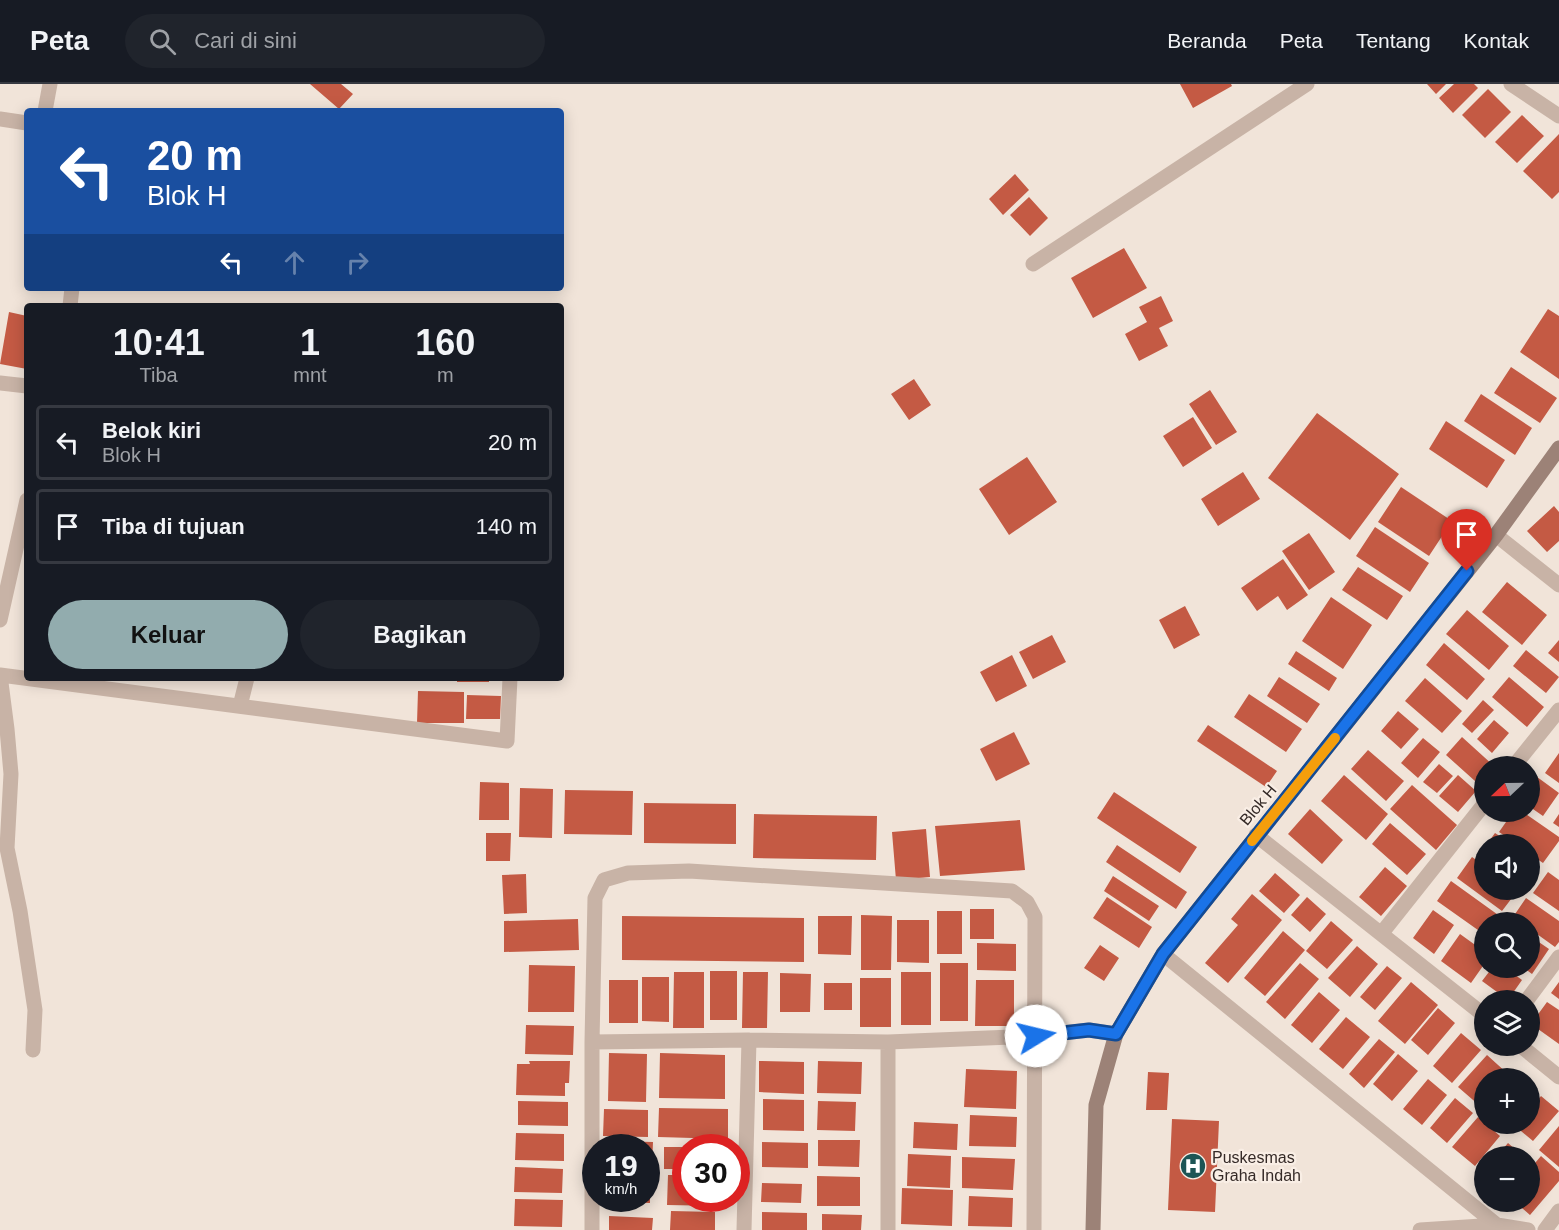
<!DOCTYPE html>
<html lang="id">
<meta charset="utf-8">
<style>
:root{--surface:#171b24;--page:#20242c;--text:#f1f3f6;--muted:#9ea1a6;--line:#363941;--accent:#92acae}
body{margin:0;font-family:Helvetica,sans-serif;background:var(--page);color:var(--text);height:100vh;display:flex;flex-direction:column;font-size:22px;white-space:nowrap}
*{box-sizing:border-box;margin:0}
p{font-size:20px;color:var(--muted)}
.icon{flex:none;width:33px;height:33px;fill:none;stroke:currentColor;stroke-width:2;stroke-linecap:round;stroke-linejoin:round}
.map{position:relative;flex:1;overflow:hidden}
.panel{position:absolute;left:24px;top:219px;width:540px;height:378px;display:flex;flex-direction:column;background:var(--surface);border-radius:6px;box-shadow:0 3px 15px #0003}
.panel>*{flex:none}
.hud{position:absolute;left:24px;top:24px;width:540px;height:183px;border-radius:6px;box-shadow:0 3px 15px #0003;background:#1a4fa0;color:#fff;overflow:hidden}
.needle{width:39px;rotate:248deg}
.fabs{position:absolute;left:1474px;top:672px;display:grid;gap:12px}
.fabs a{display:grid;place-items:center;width:66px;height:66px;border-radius:50%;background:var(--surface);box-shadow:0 3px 15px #0003;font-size:30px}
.speed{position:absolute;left:582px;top:1050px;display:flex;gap:12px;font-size:30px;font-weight:700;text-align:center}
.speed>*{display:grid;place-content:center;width:78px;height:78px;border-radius:50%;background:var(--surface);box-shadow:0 3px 15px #0003;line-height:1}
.speed small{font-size:15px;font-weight:400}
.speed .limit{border:9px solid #d22;background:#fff;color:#111}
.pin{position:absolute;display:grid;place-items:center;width:51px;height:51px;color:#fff;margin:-62px -26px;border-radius:50% 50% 50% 0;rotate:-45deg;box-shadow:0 0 6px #0007}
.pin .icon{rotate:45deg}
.me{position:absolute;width:66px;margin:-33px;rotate:81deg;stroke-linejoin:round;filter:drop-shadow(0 0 4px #0008)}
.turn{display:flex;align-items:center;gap:21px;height:126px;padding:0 24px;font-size:27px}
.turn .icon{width:78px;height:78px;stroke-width:2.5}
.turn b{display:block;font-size:42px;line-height:51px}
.lanes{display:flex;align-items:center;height:57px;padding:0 24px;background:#0003;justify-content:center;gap:30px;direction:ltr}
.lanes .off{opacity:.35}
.eta{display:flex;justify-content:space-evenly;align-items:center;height:102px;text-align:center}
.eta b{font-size:36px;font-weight:600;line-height:42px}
.primary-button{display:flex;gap:12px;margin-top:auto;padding:12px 24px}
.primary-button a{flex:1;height:69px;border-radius:36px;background:var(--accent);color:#111;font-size:24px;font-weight:600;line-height:69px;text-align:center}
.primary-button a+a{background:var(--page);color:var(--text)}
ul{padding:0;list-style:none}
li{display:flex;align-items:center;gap:18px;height:75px;margin:0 12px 9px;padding:0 12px;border:3px solid var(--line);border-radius:6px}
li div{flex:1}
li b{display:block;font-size:22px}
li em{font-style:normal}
header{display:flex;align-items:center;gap:36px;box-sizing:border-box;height:84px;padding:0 30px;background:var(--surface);border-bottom:2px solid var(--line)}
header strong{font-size:28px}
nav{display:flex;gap:33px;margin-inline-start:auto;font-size:21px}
.search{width:420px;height:54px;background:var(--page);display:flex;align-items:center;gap:15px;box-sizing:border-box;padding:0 21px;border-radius:33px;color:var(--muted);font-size:22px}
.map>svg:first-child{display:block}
.building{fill:#c45a44}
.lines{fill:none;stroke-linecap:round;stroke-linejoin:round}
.street{stroke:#c8b3a6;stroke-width:15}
.secondary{stroke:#9c8277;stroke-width:15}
.route-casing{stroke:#114b97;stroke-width:15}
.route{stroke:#1a73e8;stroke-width:10}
.slow{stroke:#f59e0b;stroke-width:10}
.labels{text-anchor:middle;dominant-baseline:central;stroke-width:4.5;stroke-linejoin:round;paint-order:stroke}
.street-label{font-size:16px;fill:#352a27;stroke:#f9eee5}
.poi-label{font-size:16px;fill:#352a27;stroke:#f9eee5;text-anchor:start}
</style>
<header>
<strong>Peta</strong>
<div class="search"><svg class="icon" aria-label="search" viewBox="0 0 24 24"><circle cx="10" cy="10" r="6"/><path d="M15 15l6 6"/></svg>Cari di sini</div>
<nav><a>Beranda</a><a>Peta</a><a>Tentang</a><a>Kontak</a></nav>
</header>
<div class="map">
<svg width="1559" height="1146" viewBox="0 0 1559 1146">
<rect width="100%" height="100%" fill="#f1e4d9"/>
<path class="building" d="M310,0h31l12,10 -14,15z
M1180,0h51l1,2 -39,22z
M1427,0h19l-10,10z
M1454,0h20l4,4 -25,25 -14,-15z
M1488,5l23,23 -26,26 -23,-23z
M1522,31l22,21 -27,27 -22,-21z
M1559,50v58l-7,7 -29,-28z
M1015,90l14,16 -26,25 -14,-16z
M1029,113l19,21 -18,18 -20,-21z
M1124,164l23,40 -54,30 -22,-40z
M1161,212l12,25 -14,7 9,18 -29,15 -14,-27 22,-12 -8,-15z
M1548,225l11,7v63l-39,-27z
M9,228l18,4v53l-27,-5z
M1511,283l46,31 -17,25 -46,-30z
M914,295l17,26 -22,15 -18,-26z
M1210,306l27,42 -21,13 -27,-41z
M1481,310l51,34 -17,27 -51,-34z
M1317,329l82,61 -49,66 -82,-62z
M1193,333l19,31 -29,19 -20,-31z
M1446,337l59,39 -18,28 -58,-39z
M1027,373l30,45 -48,33 -30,-46z
M1243,388l17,27 -42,27 -17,-27z
M1401,403l51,34 -23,35 -51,-34z
M1554,422l5,6v29l-12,11 -20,-21z
M1375,443l54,36 -19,29 -54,-36z
M1309,449l26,39 -26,18 -27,-39z
M1283,475l25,36 -21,15 -9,-14 -21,15 -16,-23z
M1358,483l45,29 -16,24 -45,-30z
M1507,498l40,33 -25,30 -40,-33z
M1331,513l41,28 -29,44 -41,-28z
M1185,522l15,29 -26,14 -15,-29z
M1467,526l42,36 -20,24 -43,-36z
M1052,551l14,27 -33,17 -14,-27z
M1559,556v22l-11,-9z
M1444,559l41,36 -18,21 -41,-35z
M1526,566l33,27 -13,16 -33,-27z
M1296,567l41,27 -8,13 -41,-27z
M1012,571l15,31 -31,16 -16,-30z
M1279,593l41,27 -13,19 -40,-27z
M1509,593l35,30 -17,20 -35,-30z
M457,594h32v4h-32z
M1425,594l37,33 -20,22 -37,-32z
M418,607l46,1v31h-47z
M1249,610l53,35 -16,23 -52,-35z
M467,611l34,1 -1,23h-34z
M1483,616l11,10 -22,23 -10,-9z
M1398,627l21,18 -18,20 -20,-18z
M1494,636l15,13 -17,20 -15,-14z
M1208,641l69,46 -11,16 -69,-46z
M1014,648l16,32 -34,17 -16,-32z
M1462,653l32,29h-9v24l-39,-35z
M1423,654l17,14 -22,26 -17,-15z
M1368,666l36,31 -18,20 -35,-32z
M1559,669v30l-14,-10z
M1439,680l14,12 -16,17 -14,-11z
M1533,690l26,19 -16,23 -13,-9v-29z
M1344,691l44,39 -22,26 -45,-39z
M1458,691l18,16 -18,21 -19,-16z
M480,698l29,1v37h-30z
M1412,701l45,40 -21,25 -46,-41z
M520,704l33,1 -1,49 -33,-1z
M565,706l68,1 -1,44 -68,-1z
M1114,708l83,55 -17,26 -83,-55z
M644,719l92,1v40l-92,-1z
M1310,725l33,31 -21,24 -34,-30z
M1513,728h10l36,25v4l-16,22 -13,-9v-10h-13l-18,-12z
M754,730l123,2 -1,44 -123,-2z
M1559,730v13l-6,-4z
M1020,736l5,50 -85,6 -5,-50z
M1390,739l36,31 -19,21 -35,-31z
M926,745l4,48 -34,3 -4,-48z
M486,749h25l-1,28h-24z
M1495,749l17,11h-25z
M1117,761l70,47 -11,17 -70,-47z
M1472,773l13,9v24h33l-16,21 -45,-33z
M1530,773l8,6 -8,10z
M1385,783l22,19 -26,30 -22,-19z
M1548,788l11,8v31l-26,-18z
M1275,789l25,22 -16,18 -25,-22z
M526,790l1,39 -23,1 -2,-39z
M1113,792l46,30 -10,15 -45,-30z
M1451,797l50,36 -4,5h-12v13l-48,-34z
M1252,810l30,26 -54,63 -23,-20 33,-38 -7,-6z
M1107,813l45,30 -13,21 -46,-30z
M1307,813l19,17 -16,18 -19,-17z
M1526,814l33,23v21l-4,5 -25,-18v-7h-9l-8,-5z
M970,825h24v30h-24z
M1433,826l21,15 -20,29 -21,-16z
M937,827h25v43h-25z
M861,831l31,1 -1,54h-30z
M622,832l182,2v44l-182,-2z
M818,832h34l-1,39 -33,-1z
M578,835l1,31 -75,2v-31z
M897,836h32v43l-32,-1z
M1331,837l22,19 -26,29 -21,-18z
M1283,847l22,19 -40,46 -21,-18z
M1460,850l25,18v11l-14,20 -30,-22z
M1530,852l19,13 -17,25 -8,-6h6z
M977,859l39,1v27l-39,-1z
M1100,861l19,13 -15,23 -20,-13z
M1357,862l21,18 -28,33 -22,-19z
M940,879h28v58h-28z
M1300,879l19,16 -34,40 -19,-17z
M529,881l46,1 -1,46h-46z
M1387,882l15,12 -27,32 -15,-13z
M1492,884h14l16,12 -14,20 -26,-19z
M710,887h27v49h-27z
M674,888h30v56h-31z
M743,888h25l-1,56h-25z
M901,888h30v53h-30z
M780,889l31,1 -1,38h-30z
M642,893h27v45l-27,-1z
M860,894h31v49h-31z
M609,896h29v43h-29z
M976,896h38v46h-39z
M1411,898l27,23 -33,39 -27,-23z
M1559,898v17l-8,-6z
M824,899h28v27h-28z
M1319,908l21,18 -28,33 -21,-18z
M1547,918l12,8v34l-28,-20z
M1438,924l17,15 -27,32 -17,-15z
M1346,933l24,20 -27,32 -24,-20z
M526,941l48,1 -1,29 -48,-1z
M1461,949l20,17 -29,33 -19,-17z
M1379,955l16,13 -31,36 -15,-14z
M609,969l38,1 -1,48 -38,-1z
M660,969l65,2v44l-66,-1z
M1398,970l20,17 -26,30 -19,-17z
M1487,971l21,19 -4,4h-19v23l-5,5 -22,-19z
M529,977h41l-1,22h-4v13l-49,-1 1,-31h13z
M759,977l45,1v32l-45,-2z
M818,977l44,1 -1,32 -44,-1z
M966,985l51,2 -1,38 -52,-2z
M1148,988l21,1 -2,37h-21z
M1428,995l19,16 -25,30 -19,-16z
M1541,1012l18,15 -26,30 -18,-15 3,-2h12v-15z
M1455,1014l18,15 -26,30 -17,-15z
M763,1015l41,1v31l-41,-1z
M518,1017l50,1v24l-50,-1z
M818,1017l38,1 -1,29 -38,-1z
M659,1024l69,1v30l-70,-2z
M604,1025l44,1v27l-45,-1z
M970,1031l47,2 -1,30 -47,-1z
M1478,1033l22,19 -25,30 -23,-19z
M1172,1035l47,2 -4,91 -47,-2z
M914,1038l44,2 -1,26 -44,-2z
M1559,1042v41l-20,-17z
M516,1049l48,1v27l-49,-1z
M818,1056h42l-1,27 -41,-1z
M613,1057l40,1 -1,24h-6v-18h-33z
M762,1058l46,1v25l-46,-1z
M1508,1059l15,13h-26z
M664,1063h22v22h-22z
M908,1070l43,2 -1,32 -43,-2z
M1541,1072l18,16v9l-29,34 -15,-13h15v-33z
M962,1073l53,2 -2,31 -51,-2z
M515,1083l48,2 -1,24 -48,-1z
M646,1091l4,1v27l-44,-1v-4h40z
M668,1091h18v23h36v8l-55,-1z
M817,1092l43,1v29h-43z
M762,1099l40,1 -1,19 -40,-1z
M902,1104l51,2 -1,36 -51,-2z
M969,1112l44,2 -1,29 -44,-1z
M515,1115l48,1 -1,27 -48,-1z
M671,1127l44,1v18h-45z
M762,1128l45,1v17h-45z
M822,1130l40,1 -1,15h-39z
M609,1132l44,2 -1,12h-43z"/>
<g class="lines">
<path class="street" d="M1511,0l48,32
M45,27l5,-27
M0,35l27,4
M1033,180l274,-180
M70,222l2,-18
M0,299l27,3
M1496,451l63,50
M0,536l27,-120
M240,622l7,-28
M1514,682l45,-56
M1256,751l229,181
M1381,850l104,-131
M1163,870l334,271
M1527,916l32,-43
M592,958l157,-2 139,2 148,-6 53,-6 27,4
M1521,962l38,31
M33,966l2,-40 -15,-99 -13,-63 4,-74 -4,-45 -7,-54 507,66 3,-63
M592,1146v-188l3,-144 9,-18 24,-7 61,-2 323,20 15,11 8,15 -1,313
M744,1146l5,-190
M888,1146v-188
M1420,1146l77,-5 31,5
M1545,1146l14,-19"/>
<path class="secondary" d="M1093,1146l3,-125 20,-71 47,-80 333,-419 63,-87"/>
</g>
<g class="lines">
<g class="route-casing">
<path id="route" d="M1036,952l53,-6 27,4 47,-80 304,-383"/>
</g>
<use href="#route" class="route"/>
<path class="slow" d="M1252,757l83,-103"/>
</g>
<defs>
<g id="hospital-disc" transform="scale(1.35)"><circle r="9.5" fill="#1d5555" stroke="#f9eee5"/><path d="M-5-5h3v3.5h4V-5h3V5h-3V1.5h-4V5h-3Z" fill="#fff"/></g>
</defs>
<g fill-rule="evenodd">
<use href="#hospital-disc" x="1193" y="1082"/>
</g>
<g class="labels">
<g class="street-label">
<text transform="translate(1258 721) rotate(-50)">Blok H</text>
</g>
<g class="poi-label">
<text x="1212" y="1073">Puskesmas<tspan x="1212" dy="18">Graha Indah</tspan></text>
</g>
</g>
</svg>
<div class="fabs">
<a><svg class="needle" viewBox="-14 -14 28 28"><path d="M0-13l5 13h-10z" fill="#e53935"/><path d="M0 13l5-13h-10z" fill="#9ea1a6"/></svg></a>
<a><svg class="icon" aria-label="sound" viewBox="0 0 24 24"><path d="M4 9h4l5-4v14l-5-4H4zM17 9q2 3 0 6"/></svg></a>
<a><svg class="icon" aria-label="search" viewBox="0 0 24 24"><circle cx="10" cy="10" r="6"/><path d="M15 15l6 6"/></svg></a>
<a><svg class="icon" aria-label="layers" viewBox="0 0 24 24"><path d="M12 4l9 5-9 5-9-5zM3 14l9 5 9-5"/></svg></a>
<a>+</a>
<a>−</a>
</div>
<div class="speed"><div>19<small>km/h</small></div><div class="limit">30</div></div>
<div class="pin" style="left:1467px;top:487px;background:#d93025"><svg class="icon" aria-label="arrive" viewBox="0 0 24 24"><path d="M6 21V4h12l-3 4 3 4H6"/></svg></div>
<svg class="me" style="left:1036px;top:952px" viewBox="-20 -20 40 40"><circle r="19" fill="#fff"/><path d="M0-13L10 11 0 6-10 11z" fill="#1a73e8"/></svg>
<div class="hud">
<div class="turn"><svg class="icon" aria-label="left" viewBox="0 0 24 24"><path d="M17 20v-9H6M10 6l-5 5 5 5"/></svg><div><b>20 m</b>Blok H</div></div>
<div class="lanes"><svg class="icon" aria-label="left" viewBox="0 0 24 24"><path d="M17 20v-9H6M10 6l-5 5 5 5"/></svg><svg class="icon off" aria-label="ahead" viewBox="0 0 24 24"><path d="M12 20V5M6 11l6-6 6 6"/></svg><svg class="icon off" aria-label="right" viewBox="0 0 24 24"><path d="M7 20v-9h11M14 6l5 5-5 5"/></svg></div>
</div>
<section class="panel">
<div class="eta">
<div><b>10:41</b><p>Tiba</p></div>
<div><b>1</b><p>mnt</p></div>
<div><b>160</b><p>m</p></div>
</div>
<ul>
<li><svg class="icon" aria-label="left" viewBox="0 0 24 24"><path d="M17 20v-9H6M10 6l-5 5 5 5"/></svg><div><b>Belok kiri</b><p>Blok H</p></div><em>20 m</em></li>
<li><svg class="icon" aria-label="arrive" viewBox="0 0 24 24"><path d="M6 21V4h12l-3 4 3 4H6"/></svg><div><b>Tiba di tujuan</b></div><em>140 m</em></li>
</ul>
<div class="primary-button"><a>Keluar</a><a>Bagikan</a></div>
</section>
</div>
